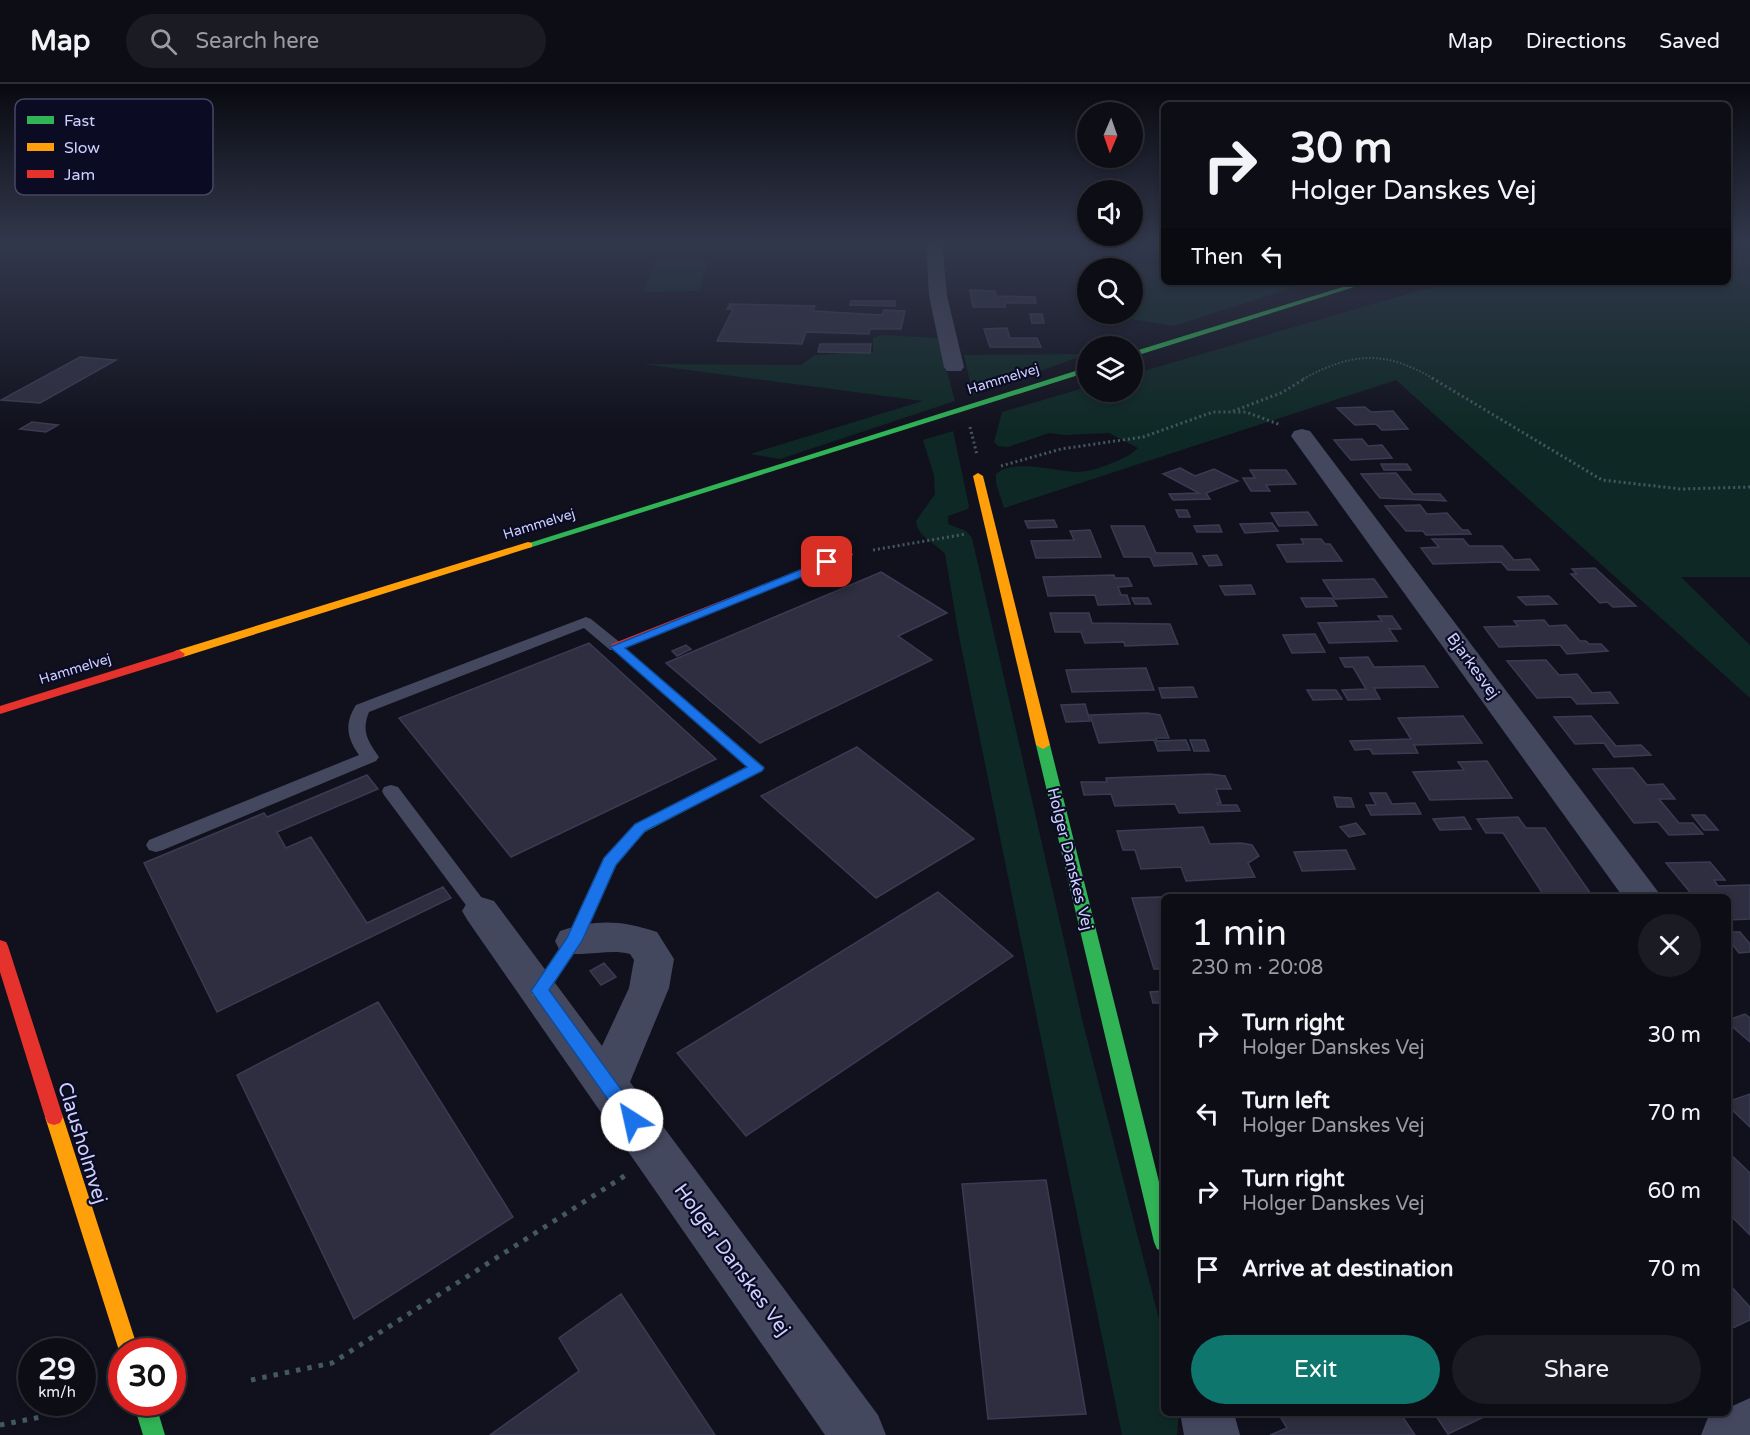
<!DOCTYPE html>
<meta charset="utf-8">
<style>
:root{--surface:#0d0d16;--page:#1b1b23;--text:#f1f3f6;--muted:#9a9ca1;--line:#2d2d35;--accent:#0f766e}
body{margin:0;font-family:"Varela Round",sans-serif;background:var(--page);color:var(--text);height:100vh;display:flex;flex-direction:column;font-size:22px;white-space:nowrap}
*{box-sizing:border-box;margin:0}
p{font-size:20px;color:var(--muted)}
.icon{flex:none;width:33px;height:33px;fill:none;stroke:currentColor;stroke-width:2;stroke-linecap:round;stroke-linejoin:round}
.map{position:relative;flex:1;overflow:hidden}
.side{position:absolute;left:1161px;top:810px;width:570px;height:522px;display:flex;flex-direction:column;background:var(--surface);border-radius:9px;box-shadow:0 3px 9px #0003,0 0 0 2px var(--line)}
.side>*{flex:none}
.guide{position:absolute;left:1161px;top:18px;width:570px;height:183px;border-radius:9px;box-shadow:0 3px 9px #0003,0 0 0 2px var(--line);background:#0d0d16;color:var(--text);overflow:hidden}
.needle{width:39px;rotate:182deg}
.controls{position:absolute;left:1077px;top:18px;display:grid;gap:12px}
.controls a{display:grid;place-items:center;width:66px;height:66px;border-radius:50%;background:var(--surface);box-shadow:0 3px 9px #0003,0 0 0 2px var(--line);font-size:30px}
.speed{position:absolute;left:18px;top:1254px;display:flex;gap:12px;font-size:30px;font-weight:700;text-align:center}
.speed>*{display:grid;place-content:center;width:78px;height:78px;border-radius:50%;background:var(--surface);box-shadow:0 3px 9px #0003,0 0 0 2px var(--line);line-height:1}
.speed small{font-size:15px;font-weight:400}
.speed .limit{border:9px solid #d22;background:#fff;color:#111}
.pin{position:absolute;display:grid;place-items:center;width:51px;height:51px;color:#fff;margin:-26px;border-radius:12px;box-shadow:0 3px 9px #0006}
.me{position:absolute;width:66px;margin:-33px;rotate:325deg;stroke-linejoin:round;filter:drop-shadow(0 0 4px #0008)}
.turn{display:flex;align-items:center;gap:21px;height:126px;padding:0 30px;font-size:27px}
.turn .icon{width:78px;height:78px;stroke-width:2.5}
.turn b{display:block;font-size:42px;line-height:51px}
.then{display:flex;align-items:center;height:57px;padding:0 30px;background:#0003;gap:12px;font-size:22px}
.round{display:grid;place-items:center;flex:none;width:63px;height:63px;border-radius:32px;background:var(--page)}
.overview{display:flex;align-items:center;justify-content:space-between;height:102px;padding:0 30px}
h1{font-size:36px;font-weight:600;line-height:45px}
.action{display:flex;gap:12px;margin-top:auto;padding:12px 30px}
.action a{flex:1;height:69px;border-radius:36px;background:var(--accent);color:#fff;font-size:24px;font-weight:600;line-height:69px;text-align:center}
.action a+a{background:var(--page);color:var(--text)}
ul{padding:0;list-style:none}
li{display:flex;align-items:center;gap:18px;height:78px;padding:0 30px}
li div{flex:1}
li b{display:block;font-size:22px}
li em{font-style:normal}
header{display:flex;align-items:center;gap:36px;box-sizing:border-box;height:84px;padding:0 30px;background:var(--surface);border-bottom:2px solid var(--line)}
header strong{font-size:28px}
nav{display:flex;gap:33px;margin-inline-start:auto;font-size:21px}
.search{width:420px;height:54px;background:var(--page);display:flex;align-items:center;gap:15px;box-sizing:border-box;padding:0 21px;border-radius:33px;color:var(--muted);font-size:22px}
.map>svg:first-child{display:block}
.green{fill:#0e2925}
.building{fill:#2f2e40;stroke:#3a3b52;stroke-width:1.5}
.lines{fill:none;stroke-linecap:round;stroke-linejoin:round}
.path-far2{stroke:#435861;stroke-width:2;stroke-dasharray:1.5 2;stroke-linecap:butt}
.path-far1{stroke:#435861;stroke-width:3;stroke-dasharray:2 3;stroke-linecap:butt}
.path{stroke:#435861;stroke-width:5;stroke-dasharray:4.5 7;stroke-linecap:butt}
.lane{fill:#44485f;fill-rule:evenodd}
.street{fill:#44485f;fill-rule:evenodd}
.fast{fill:#30b455;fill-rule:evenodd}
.slow{fill:#ff9f0a;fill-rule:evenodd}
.jam{fill:#e5322d;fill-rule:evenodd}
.route{fill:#1a73e8;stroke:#114b97;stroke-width:1.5}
.labels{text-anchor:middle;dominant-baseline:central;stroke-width:4.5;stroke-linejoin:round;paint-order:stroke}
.far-street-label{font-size:14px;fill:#cdd0ff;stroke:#0b0c23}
.street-label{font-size:16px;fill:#cdd0ff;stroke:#0b0c23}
.near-street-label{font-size:20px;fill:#cdd0ff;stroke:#0b0c23}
.key{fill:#0b0c23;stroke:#454765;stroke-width:1.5}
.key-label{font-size:16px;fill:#cdd0ff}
</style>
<header>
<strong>Map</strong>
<div class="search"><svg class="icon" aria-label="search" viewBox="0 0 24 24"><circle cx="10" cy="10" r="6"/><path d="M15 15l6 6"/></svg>Search here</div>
<nav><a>Map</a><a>Directions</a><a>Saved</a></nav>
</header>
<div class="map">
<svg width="1750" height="1351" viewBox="0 0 1750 1351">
<rect width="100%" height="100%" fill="#11111d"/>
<path class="green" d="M1728,158h22v335h-69l69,68v53l-354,-318 -392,128 -8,-25v-9c17,-16 61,-2 83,-2 11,-1 21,-4 31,-8 11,-5 19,-7 28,-16l-29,-15 -44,2 -16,-2 -41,14 -10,-1 -4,-4 8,-30 85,-25 1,5h44l1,-18 316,-92h279z
M655,178h52l-8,29 -55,1z
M1109,179l55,2v17h148l-139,44 -54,-9 -1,-3h14v-46h-22z
M881,251l57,3 17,63 -175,58 -30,-5 173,-53 -280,-37 158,1 14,-10 58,-3v-14z
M1087,270l-114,41 -9,-40z
M953,347l16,75 -1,3 -20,7v8l18,7 6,7 110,481 82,320v74h15l-2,22h-55l-163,-799 -14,-82c-10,-12 -27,-16 -29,-33l19,-27 -1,-19 -11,-35z"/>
<path class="building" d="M970,206l25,1 1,5 39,1 1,6h-31v4h-32z
M851,217h44v5l-45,-1z
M730,220l85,2 -2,5 69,4 2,-5 21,1 -4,18h-31l-1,5 -63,-2 -4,12 -85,-3 16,-32h-6z
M1030,230h12l2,9h-12z
M1007,244l3,10h27l4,9h-51l-6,-18z
M820,260h51l-1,9 -52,-1z
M80,273l36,3 -76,43 -39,-3z
M1365,323l6,5 22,-1 15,18 -26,1 -6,-6 -21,1 -18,-17z
M32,338l26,3 -12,7 -26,-3z
M1362,355l6,7 14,-1 10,13 -41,2 -17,-20z
M1381,380h26l4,6h-27z
M1180,384l15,8 19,-7 24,12 -32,12 4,6 -37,1 -4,-6 30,-1 -36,-19z
M1250,386h36l10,14 -30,1 4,6h-19l-8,-13h12z
M1396,389l17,21h27l6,7 -66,-3 -19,-24z
M1420,421l7,9 20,-1 15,17h6l3,4 -45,1 -3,-4h-17l-21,-25z
M1176,426h11l3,7h-11z
M1308,428l9,13 -38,1 -8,-13z
M1054,436l3,7 -29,1 -3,-7z
M1272,439l6,8 -33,2 -5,-9z
M1219,441l3,7h-25l-3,-6z
M1111,442h33l12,27h36l5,11 -43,2 -4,-9h-26z
M1090,446l11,27 -65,1 -5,-17 43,-1 -4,-9z
M1301,455h20l4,5h5l12,17 -55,1 -10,-17 27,-1z
M1432,455h31l6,7h33l12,14 16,-1 9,11h-31l-7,-8 -68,2 -12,-16 18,-1z
M1217,471l5,10 -13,1 -6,-10z
M1595,484l41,38 -23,1 -6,-5 -7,1 -29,-29h6l-5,-5z
M881,488l66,41 -49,23 34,24 -172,83 -94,-80z
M1114,491l1,3h13l4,8 -14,1 3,8h6l3,9 -32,1 -3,-10 -47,1 -5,-19z
M1374,495l13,18 -52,2 -12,-19z
M1251,501l4,9 -30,1 -5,-9z
M1549,512l8,8 -31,1 -8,-8z
M1132,514h16l3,6h-16z
M1301,514h31l5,8 -31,1z
M1050,529h39l3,10 78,1 8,20 -53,2 -1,-4 -39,1 -4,-11h-26z
M1378,532h14l9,13h-12l8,12 -68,2 -11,-20 64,-2z
M1544,536l5,6 17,-1 14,16h6l3,3h12l7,7 -41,3 -7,-9 -61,2 -15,-20 34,-1 -4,-5z
M1315,550l10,18 -33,1 -9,-18z
M589,559l127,116 -205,98 -112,-139z
M686,561l5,4 -14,7 -5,-5z
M1368,573l6,10 50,-1 14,21 -64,1 6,11 -32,1 -6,-10 24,-1 -13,-22h-8l-5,-9z
M1546,576l13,15 18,-1 15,19 18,-1 8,11 -41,1 -6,-7 -34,1 -30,-37z
M1146,584l8,22 -82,2 -6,-22z
M1193,603l4,10 -35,1 -3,-10z
M1307,606h29l6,9 -29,1z
M1085,620l5,17 -24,1 -5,-17z
M1147,629l13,2 9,23h-13l1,3 29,-1 4,10 -32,1 -4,-11 -55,3 -9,-28z
M1463,632l19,27 -68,2 4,8 -45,1 -3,-5 -15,1 -5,-9 61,-2 -13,-21z
M1591,632l25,30 25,-1 10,10 -37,2 -10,-14 -29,1 -21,-27z
M1190,656h15l4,11h-15z
M857,663l117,92 -98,59 -115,-102z
M1487,677l25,37 -82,2 -17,-28 51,-2 -6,-8z
M1633,684l14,17 16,-1 12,15h-16l20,24h14l10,11 -34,1 -11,-13 -24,1 -41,-54z
M1210,690l15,2 6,13h-15l5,14h-4l1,2h19l3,6 -61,2 -4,-9 -60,2 -4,-12 -27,1 -3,-13h26l-1,-4z
M367,691l11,14 -101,43 9,16 25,-11 56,86 76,-36 8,11 -234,114 -73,-149 120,-50 3,4z
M1370,709h16l6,11 23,-1 6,11 -50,1 -5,-10h10z
M1334,713l17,1 3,9h-17z
M1692,731h13l13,15h-14z
M1464,733l7,12 -31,1 -7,-11z
M1518,733l8,11h19l48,69h-48l-42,-64h-17l-9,-14z
M1356,739l9,11 -16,3 -9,-10z
M1203,743l7,17 31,-1 11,2 7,11 -11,7 7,14 -69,4 -5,-14 -40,2 -6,-19h-12l-6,-19z
M1346,766l9,19 -53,2 -8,-19z
M1710,778l15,18h-11l4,6 32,-1v34l-22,1v-23h-34l-28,-34z
M938,808l75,64 -267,180 -69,-83z
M1185,812l-21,1v72h-10l-22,-71z
M1728,848h12l10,12v8l-11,1 -11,-14z
M604,879l12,14 -15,8 -11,-14z
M1164,907v12h-11l-3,-11z
M378,918l135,215 -159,102 -117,-244z
M1745,930l5,4v24l-22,-19v-3z
M1750,1010v33l-22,-21v-11l5,5z
M1728,1068l22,21v62l-22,-22z
M1046,1096l40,234 -98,5 -26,-235z
M1728,1199l22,24v13l-22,10z
M621,1210l94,141h-225l89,-64 -20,-33z
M1278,1329h122l15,22h-145l17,-7z
M1434,1329h58l-44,21z"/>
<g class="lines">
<path class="path-far2" d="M1303,295c50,-27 82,-29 131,0"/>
<path class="path-far1" d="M1432,294l170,102 79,9 69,-2
M1233,327l48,-18 25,-15
M970,343l7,28
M1001,382l60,-17 82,-12 70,-25h33l35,13
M873,466l93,-16"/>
<path class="path" d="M251,1296l81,-17 294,-188
M0,1341l41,-8"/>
<path class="lane" d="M586,533l5,2 31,25 2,3 -2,3h-12l-26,-22 -215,84c-8,20 -1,29 10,45l-3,4 -213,89 -7,2 -7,-2 -3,-5 3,-5 210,-85c-12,-17 -15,-31 -3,-50z
M391,701l7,2 90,119 3,5 -3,5 -7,3 -7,-3 -90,-121 -2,-4 2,-4z"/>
<path class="street" d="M926,158h16l5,54 17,71 -3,4h-14l-3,-4 -15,-71z
M1302,345l8,2 352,466h-39l-332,-461 3,-5z
M481,813l13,4 108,145 27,-58 5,-28 -4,-6c-24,-6 -46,5 -70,-3l-5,-10 5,-10c36,-12 61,-11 97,1l17,27 -5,29 -39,94 248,333 8,20h-61l-357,-514 -6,-10 6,-10z
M1750,1314v37h-49l8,-20 19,-2v-5z
M1180,1329h54l6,22h-56z"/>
<path class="fast" d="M1359,198h11l-238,75v-5z
M1088,283v5l-556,175 -4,1 -5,-3z
M672,607l4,1 88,75 -2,3 -117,62 -30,33 -33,76 -37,55 -6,2 -6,-2 -2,-5 36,-53 37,-80 31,-34 113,-58 -80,-68 -2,-3 2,-3z
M1043,657l7,4 114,457v50l-7,-3 -3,-7 -118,-497z
M133,1318h22l10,33h-22z"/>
<path class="slow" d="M978,389l5,3 67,269 -7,4 -7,-4 -63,-269z
M528,458l4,1v4l-349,110 -4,1 -6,-4 2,-3z
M54,1025l6,2 3,6 76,235h-17v8l-77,-243 3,-6z"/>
<path class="jam" d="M848,467l5,3 -1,2 -228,92 52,44 2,3 -2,3h-8l-58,-51 2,-3z
M179,566l6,4 -2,3 -183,57v-8z
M0,856l6,2 2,4 55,171 -3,6 -6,2 -6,-2 -3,-6 -45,-145z"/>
</g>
<linearGradient id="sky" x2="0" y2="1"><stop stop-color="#090910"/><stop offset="0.46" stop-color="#32384c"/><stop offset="1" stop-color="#32384c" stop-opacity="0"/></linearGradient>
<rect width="1750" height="347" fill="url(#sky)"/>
<path class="route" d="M827,475l4,1v5l-206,83 139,120 -2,3 -117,60 -29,34 -34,76 -33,49 90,124 2,6 -2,5 -7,3 -6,-3 -95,-134 36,-53 37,-80 31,-34 112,-57 -137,-120z"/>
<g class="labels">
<g class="far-street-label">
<text transform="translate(1003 295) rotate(-17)">Hammelvej</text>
<text transform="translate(539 440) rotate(-17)">Hammelvej</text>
<text transform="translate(75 585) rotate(-17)">Hammelvej</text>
</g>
<g class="street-label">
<text transform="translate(1473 582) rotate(54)">Bjarkesvej</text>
<text transform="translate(1070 775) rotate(76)">Holger Danskes Vej</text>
</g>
<g class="near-street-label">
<text transform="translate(82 1059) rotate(73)">Clausholmvej</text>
<text transform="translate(732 1176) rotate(54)">Holger Danskes Vej</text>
</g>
</g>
<rect x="15" y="15" width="198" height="96" rx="9" class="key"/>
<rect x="27" y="32" width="27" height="8" fill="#30b455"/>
<rect x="27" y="59" width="27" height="8" fill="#ff9f0a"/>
<rect x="27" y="86" width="27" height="8" fill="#e5322d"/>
<g class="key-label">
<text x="64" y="42">Fast</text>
<text x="64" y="69">Slow</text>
<text x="64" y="96">Jam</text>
</g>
</svg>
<div class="controls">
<a><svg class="needle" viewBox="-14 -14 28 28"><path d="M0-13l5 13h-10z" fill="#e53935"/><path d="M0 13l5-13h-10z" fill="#9a9ca1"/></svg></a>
<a><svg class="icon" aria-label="sound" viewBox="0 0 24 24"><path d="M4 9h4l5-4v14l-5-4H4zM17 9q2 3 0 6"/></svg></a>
<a><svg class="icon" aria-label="search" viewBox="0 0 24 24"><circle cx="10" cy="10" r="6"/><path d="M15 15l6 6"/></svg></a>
<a><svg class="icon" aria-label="layers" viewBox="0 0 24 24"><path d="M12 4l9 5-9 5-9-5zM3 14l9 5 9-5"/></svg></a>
</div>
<div class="speed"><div>29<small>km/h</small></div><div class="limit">30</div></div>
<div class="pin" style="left:827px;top:478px;background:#d93025"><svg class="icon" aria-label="arrive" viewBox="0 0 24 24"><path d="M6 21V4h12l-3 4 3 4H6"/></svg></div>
<svg class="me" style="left:632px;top:1036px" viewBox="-20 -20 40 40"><circle r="19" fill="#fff"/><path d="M0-13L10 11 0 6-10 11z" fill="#1a73e8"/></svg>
<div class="guide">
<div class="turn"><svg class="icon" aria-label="right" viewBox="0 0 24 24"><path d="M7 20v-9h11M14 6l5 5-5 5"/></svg><div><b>30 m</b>Holger Danskes Vej</div></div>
<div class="then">Then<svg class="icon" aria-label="left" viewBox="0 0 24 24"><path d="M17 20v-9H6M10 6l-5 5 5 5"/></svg></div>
</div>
<section class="side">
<div class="overview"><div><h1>1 min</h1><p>230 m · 20:08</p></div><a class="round"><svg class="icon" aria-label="close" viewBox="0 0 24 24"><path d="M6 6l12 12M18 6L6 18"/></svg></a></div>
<ul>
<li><svg class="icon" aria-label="right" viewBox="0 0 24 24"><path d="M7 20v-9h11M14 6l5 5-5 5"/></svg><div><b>Turn right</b><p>Holger Danskes Vej</p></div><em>30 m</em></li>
<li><svg class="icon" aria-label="left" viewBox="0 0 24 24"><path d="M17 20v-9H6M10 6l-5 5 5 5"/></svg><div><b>Turn left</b><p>Holger Danskes Vej</p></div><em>70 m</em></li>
<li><svg class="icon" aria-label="right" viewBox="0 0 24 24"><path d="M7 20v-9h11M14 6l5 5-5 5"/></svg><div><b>Turn right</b><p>Holger Danskes Vej</p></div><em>60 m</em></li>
<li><svg class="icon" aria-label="arrive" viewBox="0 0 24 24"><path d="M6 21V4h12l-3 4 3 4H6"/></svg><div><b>Arrive at destination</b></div><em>70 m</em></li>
</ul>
<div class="action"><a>Exit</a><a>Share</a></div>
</section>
</div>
